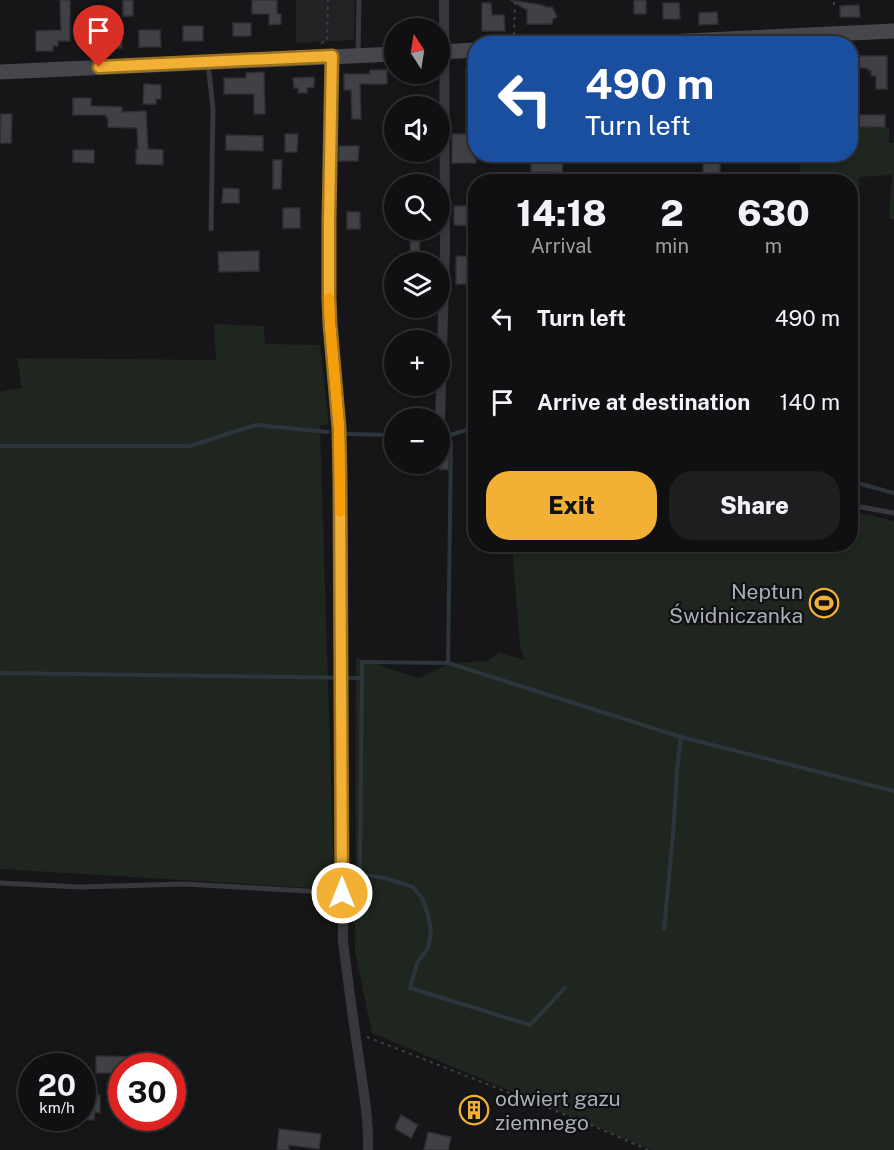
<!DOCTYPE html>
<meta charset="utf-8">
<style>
:root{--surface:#101012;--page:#1e1e20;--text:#f1f3f6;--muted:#9c9d9f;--line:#303032;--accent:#f2b134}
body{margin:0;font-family:"Public Sans",sans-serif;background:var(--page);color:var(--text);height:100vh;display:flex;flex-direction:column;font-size:22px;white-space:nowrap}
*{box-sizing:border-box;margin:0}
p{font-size:20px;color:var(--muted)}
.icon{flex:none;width:33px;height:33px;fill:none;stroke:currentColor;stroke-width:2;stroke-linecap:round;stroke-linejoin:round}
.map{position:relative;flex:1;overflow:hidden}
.details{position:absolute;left:468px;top:174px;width:390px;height:378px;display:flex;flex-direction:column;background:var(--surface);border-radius:24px;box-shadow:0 3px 9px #0003,0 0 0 2px var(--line)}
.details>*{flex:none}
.banner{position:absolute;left:468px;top:36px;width:390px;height:126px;border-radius:24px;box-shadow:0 3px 9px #0003,0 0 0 2px var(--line);background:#1a4fa0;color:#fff;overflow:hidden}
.needle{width:39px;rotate:348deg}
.buttons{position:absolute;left:384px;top:18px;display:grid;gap:12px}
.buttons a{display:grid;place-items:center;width:66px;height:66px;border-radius:50%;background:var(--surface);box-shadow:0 3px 9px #0003,0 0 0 2px var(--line);font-size:30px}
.speed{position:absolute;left:18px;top:1053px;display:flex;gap:12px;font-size:30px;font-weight:700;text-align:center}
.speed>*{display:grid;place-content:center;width:78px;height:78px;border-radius:50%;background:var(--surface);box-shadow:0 3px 9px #0003,0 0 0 2px var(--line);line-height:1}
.speed small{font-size:15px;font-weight:400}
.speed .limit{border:9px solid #d22;background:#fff;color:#111}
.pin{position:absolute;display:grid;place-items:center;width:51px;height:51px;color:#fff;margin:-62px -26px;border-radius:50% 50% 50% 0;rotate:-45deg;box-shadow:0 0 6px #0007}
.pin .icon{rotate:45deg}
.me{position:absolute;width:66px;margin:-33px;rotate:0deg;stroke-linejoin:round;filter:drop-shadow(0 0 4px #0008)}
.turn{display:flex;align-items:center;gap:21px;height:126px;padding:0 18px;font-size:27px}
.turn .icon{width:78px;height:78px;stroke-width:2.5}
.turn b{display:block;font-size:42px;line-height:51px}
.eta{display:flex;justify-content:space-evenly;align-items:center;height:102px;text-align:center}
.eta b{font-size:36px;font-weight:800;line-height:42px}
.button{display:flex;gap:12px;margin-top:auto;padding:12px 18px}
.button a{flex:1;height:69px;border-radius:24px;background:var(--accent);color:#111;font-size:24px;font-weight:800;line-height:69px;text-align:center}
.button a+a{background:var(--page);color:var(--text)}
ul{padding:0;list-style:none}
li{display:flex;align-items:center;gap:18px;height:84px;padding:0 18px}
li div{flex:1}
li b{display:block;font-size:22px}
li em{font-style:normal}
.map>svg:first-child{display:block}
.built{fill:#222225}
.green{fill:#1e261f}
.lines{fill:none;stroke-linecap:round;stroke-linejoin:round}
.stream{stroke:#2c353c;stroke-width:4}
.building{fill:#404145;stroke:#303034;stroke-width:1.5}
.path{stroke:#3d3f44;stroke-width:2;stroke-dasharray:3 4.5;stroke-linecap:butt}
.lane{stroke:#37383d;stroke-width:5}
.street{stroke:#37383d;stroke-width:10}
.secondary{stroke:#45474d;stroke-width:15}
.route-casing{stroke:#9d7322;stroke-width:15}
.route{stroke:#f2b134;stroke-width:10}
.slow{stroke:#f59e0b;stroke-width:10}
.labels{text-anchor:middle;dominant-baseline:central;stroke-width:4.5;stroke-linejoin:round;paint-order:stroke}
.poi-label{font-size:21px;fill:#a8adb8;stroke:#111113;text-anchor:end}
</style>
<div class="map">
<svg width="894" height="1150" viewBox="0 0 894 1150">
<rect width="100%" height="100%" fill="#161618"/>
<path class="built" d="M296,0h59l-1,40 -58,3z"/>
<path class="green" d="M851,127l38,1v15h5v76h-5l3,-44 -33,2v51l-8,1 -1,-47 -49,-1 -1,-26 50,-1z
M214,324l50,2 1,18 55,1 9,80h-9l14,453 -6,11 -328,-20v-477l22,-4 -5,-30 199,2z
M851,511l43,10v629h-243l-279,-117 -17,-82 1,-293 63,20 33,-15 36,-2 11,-8 26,7 -5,-13 -8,-102 338,-1z"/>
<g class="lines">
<path class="stream" d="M347,434l47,1
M440,436h7
M0,446h190l66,-21 72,7
M850,481l44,12
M448,663l3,-220 -4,-7 29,-9
M0,673l361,5
M664,929l9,-94 4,-64 4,-34
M565,988l-35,37 -120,-37 7,-25 11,-15 3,-16 -3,-18 -6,-16 -9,-11 -28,-9 -25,-4 2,-212 86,1 233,74 213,54"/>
</g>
<path class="building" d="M60,0h10v41h-12v5h-5v5h-17v-20l25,-1z
M123,0h10v16h-10z
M252,0h25v14h4v10l-12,1v-11h-17z
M510,0l32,5 4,2h6l5,10 -4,2 -1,5h-25v-14z
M634,0h12v14h-12z
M482,3h9l1,12h12l1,16h-23z
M663,3h16l1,16h-17z
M859,5l1,12h-20v-11z
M717,12l1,12 -19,1v-12z
M233,23h18v13h-18z
M104,26h17l1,22 -19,1z
M183,26h20v15h-20z
M139,30h21l1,17h-22z
M850,56h37v33h-11v-13h-5v-6h-3v-2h-18z
M466,69h10v94h-24v-29h14z
M370,70h17v14h-27l1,35h-9l-1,-29h-7v-16h26z
M264,72l1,42h-11v-20h-30v-16h22v-5z
M314,77v10l-7,1v5h-9v-5h-4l-1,-10z
M144,84l17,1v14h-5v5h-13z
M73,98h18v8l31,1v5l24,-1 2,38 15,1v15l-27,-1v-15h2l-1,-21 -29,-1v-9h-2v-3h-33z
M1,114h11l-1,29h-11z
M850,115h35v12h-35z
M285,134h13l-1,18h-12z
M226,135l37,1v15l-37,-1z
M339,146h20l-1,15h-20z
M73,150h21v13l-21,-1z
M554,154h9l-1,27h-8v-9h-23v-12h23z
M703,154h17v20l-17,-1z
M273,160h9l-1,29h-8z
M223,188l16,1v14h-17z
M454,206h22v20l-22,-1z
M283,208h17v20h-17z
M347,212h13v17h-13z
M411,230l9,1 -1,27h-9z
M259,251v20l-40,1 -1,-20z
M456,256l20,1v27h-20z
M440,448h8l1,21 -9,1z
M96,1056l41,1v9h-15v7h-26z
M82,1095h18v18l-5,-1 -1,8 -12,-1z
M401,1115l17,10 -7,13 -15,-9v-4z
M279,1129l42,5 -2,15 -30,-4v5h-12z
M428,1132l23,5 -3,13h-24z"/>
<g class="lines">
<path class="path" d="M834,5v-5
M514,35l1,-35
M321,43l6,-2 1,-41
M367,1037l222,87 59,26"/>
<path class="lane" d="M358,55l1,-55
M208,63l5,46 -2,120
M850,505l44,8
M0,883l80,4 105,-3 157,9"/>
<path class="street" d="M332,56l-3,164v79l1,24 9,105 1,53 3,460c5,42 11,84 17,125 4,28 9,56 8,84
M440,421l5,-174 -1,-247"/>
<path class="secondary" d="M622,44l272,-13
M440,52l36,-2
M0,72l394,-18"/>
</g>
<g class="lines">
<g class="route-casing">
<path id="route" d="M99,67l233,-11 -3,164v78l1,26 9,104 1,53 2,412"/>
</g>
<use href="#route" class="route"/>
<path class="slow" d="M329,298l1,26 9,104 1,84"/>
</g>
<defs>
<g id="stadium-ring" transform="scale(1.5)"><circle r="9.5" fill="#111113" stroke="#f2b134" stroke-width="1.5"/><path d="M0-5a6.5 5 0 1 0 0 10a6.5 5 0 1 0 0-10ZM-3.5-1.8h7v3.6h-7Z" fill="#f2b134"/></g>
<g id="building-ring" transform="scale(1.5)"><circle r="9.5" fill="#111113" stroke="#f2b134" stroke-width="1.5"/><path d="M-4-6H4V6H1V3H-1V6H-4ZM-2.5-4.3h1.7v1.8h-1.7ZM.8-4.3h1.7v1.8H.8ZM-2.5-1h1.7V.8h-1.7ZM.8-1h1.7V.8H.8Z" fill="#f2b134"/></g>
</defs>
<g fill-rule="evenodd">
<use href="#stadium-ring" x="824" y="603"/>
<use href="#building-ring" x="474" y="1110"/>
</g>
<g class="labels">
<g class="poi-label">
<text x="803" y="591">Neptun<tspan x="803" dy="24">Świdniczanka</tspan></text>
<text x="495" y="1098" text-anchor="start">odwiert gazu<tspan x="495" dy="24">ziemnego</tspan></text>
</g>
</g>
</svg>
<div class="buttons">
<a><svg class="needle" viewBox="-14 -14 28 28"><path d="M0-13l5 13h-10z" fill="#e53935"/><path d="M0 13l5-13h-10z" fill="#9c9d9f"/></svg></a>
<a><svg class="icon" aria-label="sound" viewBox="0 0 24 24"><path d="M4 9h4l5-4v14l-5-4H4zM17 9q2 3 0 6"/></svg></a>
<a><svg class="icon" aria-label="search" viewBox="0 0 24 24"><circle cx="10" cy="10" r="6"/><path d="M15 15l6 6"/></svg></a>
<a><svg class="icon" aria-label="layers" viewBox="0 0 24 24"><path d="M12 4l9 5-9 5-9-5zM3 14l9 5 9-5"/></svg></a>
<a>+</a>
<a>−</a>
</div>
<div class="speed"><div>20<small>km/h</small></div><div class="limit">30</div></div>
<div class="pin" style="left:99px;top:67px;background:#d93025"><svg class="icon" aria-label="arrive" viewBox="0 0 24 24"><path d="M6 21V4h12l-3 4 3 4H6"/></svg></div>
<svg class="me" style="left:342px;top:893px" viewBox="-20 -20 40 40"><circle r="17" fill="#f2b134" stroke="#fff" stroke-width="3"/><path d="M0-11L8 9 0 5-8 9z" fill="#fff"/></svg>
<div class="banner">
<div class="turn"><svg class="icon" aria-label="left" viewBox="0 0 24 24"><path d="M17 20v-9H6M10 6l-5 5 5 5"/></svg><div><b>490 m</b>Turn left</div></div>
</div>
<section class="details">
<div class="eta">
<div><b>14:18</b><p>Arrival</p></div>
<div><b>2</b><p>min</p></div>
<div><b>630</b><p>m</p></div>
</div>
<ul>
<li><svg class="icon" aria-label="left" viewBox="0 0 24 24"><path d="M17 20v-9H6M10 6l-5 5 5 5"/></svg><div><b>Turn left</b></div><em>490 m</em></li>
<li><svg class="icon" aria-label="arrive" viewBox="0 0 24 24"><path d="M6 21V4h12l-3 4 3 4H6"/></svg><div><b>Arrive at destination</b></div><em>140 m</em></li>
</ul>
<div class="button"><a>Exit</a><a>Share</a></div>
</section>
</div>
